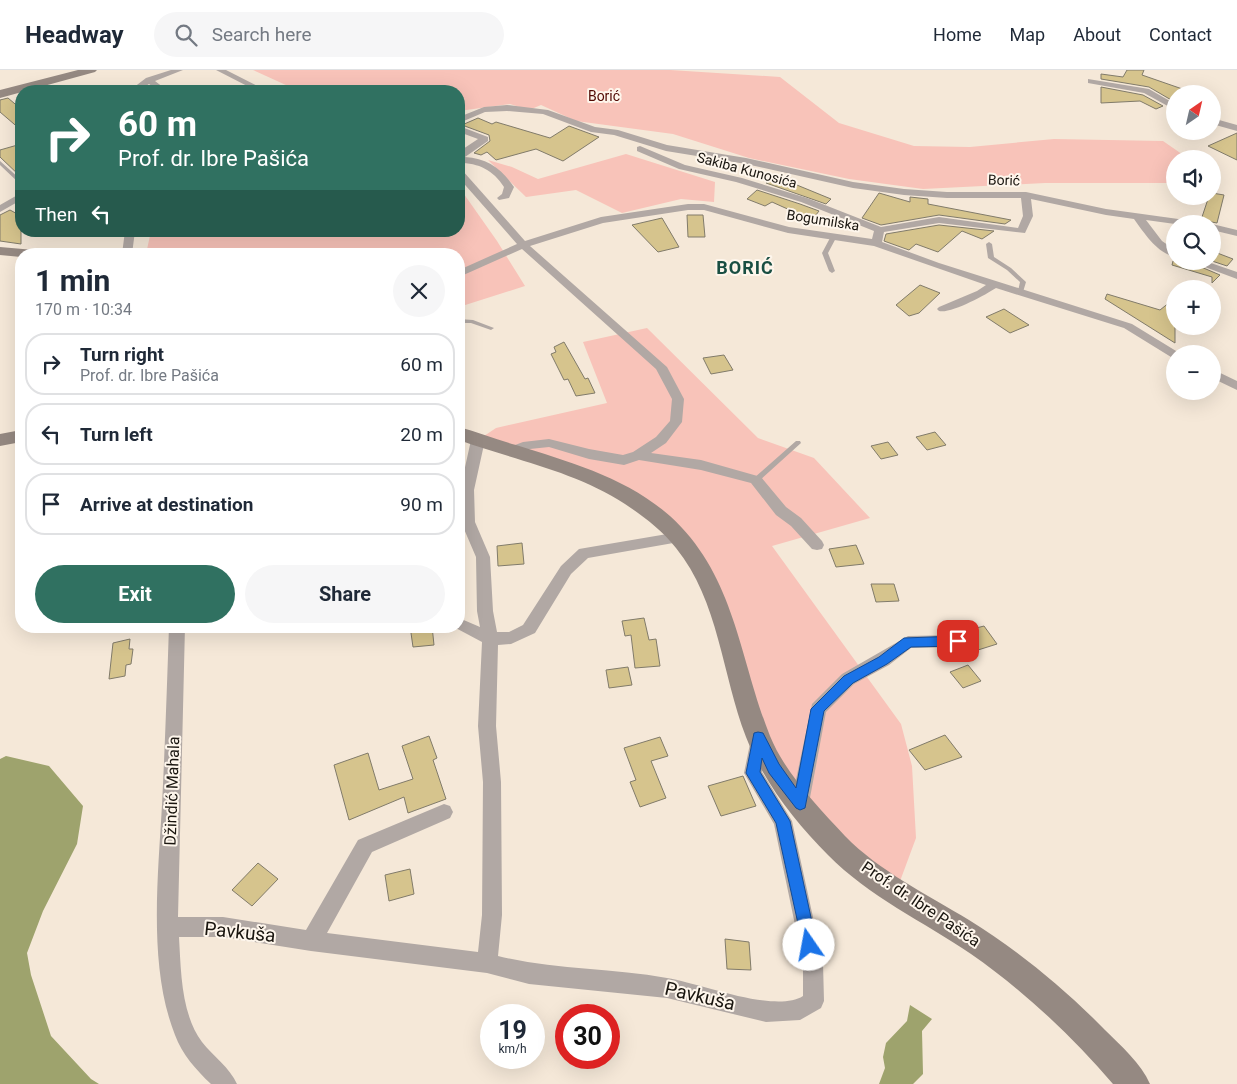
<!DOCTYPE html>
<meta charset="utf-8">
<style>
:root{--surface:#fff;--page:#f6f6f7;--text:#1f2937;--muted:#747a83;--line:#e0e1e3;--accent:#307161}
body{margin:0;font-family:Roboto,sans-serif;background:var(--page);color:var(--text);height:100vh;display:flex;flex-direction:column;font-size:19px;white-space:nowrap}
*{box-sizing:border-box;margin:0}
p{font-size:16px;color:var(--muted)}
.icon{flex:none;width:28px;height:28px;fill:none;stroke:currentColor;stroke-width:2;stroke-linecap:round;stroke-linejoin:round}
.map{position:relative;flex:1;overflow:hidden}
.sheet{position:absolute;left:15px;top:178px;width:450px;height:385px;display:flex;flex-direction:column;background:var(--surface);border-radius:20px;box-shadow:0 5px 20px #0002}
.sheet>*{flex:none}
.banner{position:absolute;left:15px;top:15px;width:450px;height:152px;border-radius:20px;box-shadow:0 5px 20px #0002;background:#307161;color:#fff;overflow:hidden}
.needle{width:32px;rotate:34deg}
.controls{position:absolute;left:1166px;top:15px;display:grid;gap:10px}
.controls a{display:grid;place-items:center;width:55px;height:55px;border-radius:50%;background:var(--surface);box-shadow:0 5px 20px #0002;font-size:25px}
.speed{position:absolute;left:480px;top:934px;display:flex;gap:10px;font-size:25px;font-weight:700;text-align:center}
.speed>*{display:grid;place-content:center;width:65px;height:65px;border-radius:50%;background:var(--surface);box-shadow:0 5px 20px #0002;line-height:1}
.speed small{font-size:12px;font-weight:400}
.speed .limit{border:8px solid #d22;background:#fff;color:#111}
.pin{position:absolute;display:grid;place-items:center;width:42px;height:42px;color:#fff;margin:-21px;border-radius:10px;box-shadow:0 2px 8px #0006}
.me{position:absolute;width:55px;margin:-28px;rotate:348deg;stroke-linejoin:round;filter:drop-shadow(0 0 4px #0008)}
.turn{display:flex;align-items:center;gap:18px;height:105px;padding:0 20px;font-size:22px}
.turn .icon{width:65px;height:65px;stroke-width:2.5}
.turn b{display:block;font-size:35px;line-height:42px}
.then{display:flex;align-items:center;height:48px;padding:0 20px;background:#0003;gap:10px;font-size:19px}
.round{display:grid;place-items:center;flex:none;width:52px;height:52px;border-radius:26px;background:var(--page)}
.head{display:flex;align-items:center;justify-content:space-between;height:85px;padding:0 20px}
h1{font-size:30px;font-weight:700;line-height:38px}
.button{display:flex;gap:10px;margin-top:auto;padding:10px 20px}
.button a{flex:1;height:58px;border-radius:30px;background:var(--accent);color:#fff;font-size:20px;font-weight:700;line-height:58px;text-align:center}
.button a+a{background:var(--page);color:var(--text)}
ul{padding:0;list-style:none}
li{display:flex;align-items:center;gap:15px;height:62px;margin:0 10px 8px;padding:0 10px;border:2px solid var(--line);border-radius:20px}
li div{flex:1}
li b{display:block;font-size:19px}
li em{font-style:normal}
header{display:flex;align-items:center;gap:30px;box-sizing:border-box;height:70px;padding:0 25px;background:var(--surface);border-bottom:1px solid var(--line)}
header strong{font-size:24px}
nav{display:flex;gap:28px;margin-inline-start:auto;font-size:18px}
.search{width:350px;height:45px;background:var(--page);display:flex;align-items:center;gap:12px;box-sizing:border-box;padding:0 18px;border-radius:28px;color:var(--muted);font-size:19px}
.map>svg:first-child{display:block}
.green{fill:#f8c3b9}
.water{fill:#9ea36d}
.building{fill:#d6c48d;stroke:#817b6a}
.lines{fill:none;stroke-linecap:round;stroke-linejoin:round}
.lane{fill:#b1a8a4;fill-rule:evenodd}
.street{fill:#b1a8a4;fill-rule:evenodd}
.secondary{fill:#958982;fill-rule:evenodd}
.route{fill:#1a73e8;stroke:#114b97}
.labels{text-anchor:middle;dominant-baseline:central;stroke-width:4;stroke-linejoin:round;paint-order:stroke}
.far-park-label{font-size:14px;fill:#510802;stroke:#fef6ec}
.far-street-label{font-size:14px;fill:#19150f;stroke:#fef6ec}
.street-label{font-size:16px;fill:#19150f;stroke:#fef6ec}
.far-district-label{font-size:18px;font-weight:bold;letter-spacing:1px;fill:#194e42;stroke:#fef6ec}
.near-street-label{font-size:19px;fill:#19150f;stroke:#fef6ec}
</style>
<header>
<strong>Headway</strong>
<div class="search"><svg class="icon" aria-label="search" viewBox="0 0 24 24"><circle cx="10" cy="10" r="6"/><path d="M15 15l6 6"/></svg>Search here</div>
<nav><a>Home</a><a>Map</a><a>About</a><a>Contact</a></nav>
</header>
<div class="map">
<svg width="1237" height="1014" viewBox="0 0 1237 1014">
<rect width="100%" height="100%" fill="#f5e8d8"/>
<path class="green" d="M253,0h417l110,7 59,46 75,23 56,1 84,-8 109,2 26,18h-14v24h-130l-122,6 -74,-10 -100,-21 -76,-24 -97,-13 -35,-16 -12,5 -19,-6 -51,7v-20h-160z
M626,84l89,28 -1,20 -33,-3 -59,14 -46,-23 -50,7 -38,-37 24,7 26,12z
M459,117l38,54 28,45 -66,21v-53h-313l5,-23h308z
M647,258l111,110 56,20 56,60 -98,28 129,178 11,42 4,72 -20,54 -122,-124 -72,-198 -67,-69 -157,-61 18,-12 111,-25 -24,-61z"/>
<path class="water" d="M6,686l43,10 34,40 -6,38 -34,67 -16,42 4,22 20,61 40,43 8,5h-99v-325z
M910,935l22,14 -10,12 1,43 -10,10h-34l6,-16 -2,-11 3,-14 21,-22z"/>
<path class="building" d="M1127,0h17l-2,5 49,17 -16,2v6l-2,1 -24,-14 -48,-8v-5l22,3z
M1101,17l42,8 20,11 -7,3 -16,-8 -39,2z
M8,28l13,11v21l-21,-18v-12z
M478,48l14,6 4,-2 54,16 19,-12 30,11 -36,24 -27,-12 -40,11 -9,-8 -6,3 -7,-2 16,-12 -1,-6 -27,-10z
M1237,63v27l-29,-14z
M21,74v33l-21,-20v-7z
M770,109l19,6 3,-2 39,16 -5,5 -60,-21z
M757,120l43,14 19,7 -7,9 -40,-18 -7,4 -18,-7z
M879,123l31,9v-5l18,2v5l83,16 -6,4 -66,-9 -58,10 -19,-7z
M1212,123l12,2 -7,28 -16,-3 8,-24h3z
M10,140l11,6v28l-21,-3v-26z
M687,145h16l2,22h-17z
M662,148l17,29 -21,5 -26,-27z
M939,155l55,6 -12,8 -20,-8 -24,21 -22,-8 -7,6 -25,-9 2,-7z
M1212,181l21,8 -6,7 -15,-5z
M1173,191h14l33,14 -8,8v-6l-40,-12z
M920,215l20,8 -21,20 -10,3 -13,-11z
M1107,224l53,16 15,-12v45l-70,-44z
M1004,239l25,16 -19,8 -24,-16z
M564,272l21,37 3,-1 7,15 -19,3 -8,-17 -4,1 -13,-26 5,-2 -2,-5z
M724,285l9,15 -22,4 -8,-16z
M935,362l11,13 -19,5 -11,-13z
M888,372l10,13 -17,4 -10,-13z
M522,473l2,21 -26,2 -1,-20z
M856,475l8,19 -28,3 -7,-18z
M871,514h23l5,17 -23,1z
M644,548l5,22 7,-1 4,27 -25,2 -4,-33 -6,1 -3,-15z
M410,556h22l2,19 -21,2z
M984,556l13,18 -19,6 -13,-19z
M130,569l-1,10h4l-2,15 -5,1 -1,11 -16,3 4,-36z
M968,595l13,16 -18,7 -13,-16z
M628,597l4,18 -23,3 -3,-18z
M945,665l17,22 -37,13 -16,-20z
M429,666l8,22 -4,2 13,39 -38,14 -4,-16 -55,23 -15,-55 34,-12 11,37 34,-11 -11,-33z
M660,667l8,19 -17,5 15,37 -26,9 -10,-25 6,-2 -12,-32z
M743,706l13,30 -35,10 -13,-30z
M258,793l20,16 -26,27 -20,-16z
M410,799l4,25 -25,7 -4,-26z
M725,869l24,3 2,28 -24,-1z"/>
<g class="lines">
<path class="lane" d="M0,91l21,19v3h-2l-19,-18z
M833,166l3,2 -8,15 7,18 -3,2 -3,-2 -7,-18 8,-15z
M989,172l3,2 2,13 17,11 15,14 -3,10h-4l-1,-1 2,-9 -13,-12 -19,-12 -2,-14z
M459,249l14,1 21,8 -3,2 -20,-7h-12z
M796,371h4l1,2 -43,39h-4l-1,-2 1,-2z"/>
<path class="street" d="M171,0h12l-28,11 13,10h-9l-10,-7 -11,7h-9l17,-13z
M216,0h10l41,21h-10z
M1088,9l61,10 26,15v6l-31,-17 -56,-10z
M31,13h6l9,8h-9l-6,-4z
M507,35l41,5 47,17 23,3 49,15 79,13 107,24 51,7 43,3h79l80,17 94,13 1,2h-26l-29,-4 16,21 13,9v7c-19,-5 -30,-23 -41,-38l-28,-4 -75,-16 2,17 -8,17 -86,-10 -55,9 -2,10 57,21 193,61 49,30h-6v4l-4,-1 -47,-29 -128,-40c-11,7 -45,26 -57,23l-2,-2 2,-2 38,-16 9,-6 -112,-39 -86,-13 -84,-23h-16l-85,13 -73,23 137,121 17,32 -2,23 -16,21 -15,10 50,7 60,17 25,30 15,11 21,23 2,4 -2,4 -5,1 -5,-1 -21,-23 -15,-11 -25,-32 -50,-13 -62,-10 -15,5 -35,-6 -40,-12 -19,2 -18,6 -5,-1 -2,-3 2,-3 16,-6 26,-3 40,10 34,6 10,-3 23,-15 14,-16 2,-22 -16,-30 -134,-120 -63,28v-7l58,-26 -58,-66v-9l3,1 63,71 76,-24 87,-13h16l85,23 83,12 2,-8 -73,-29 -65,-20 -57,-13 -42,-18v-4l3,-1 45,19 57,13 65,20 74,29 58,-10 79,11 5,-12 -2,-18h-74l-43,-3 -51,-7 -107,-24 -80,-13 -52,-16 -23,-3 -48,-18 -36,-3 -22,1 -26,11v-6l25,-10z
M1212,48l25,7v6l-25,-7z
M459,56l29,11v4l-23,16c22,1 37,12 49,30l-5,11 -10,2 -2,-2 5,-4 2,-7c-11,-17 -25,-24 -45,-24l1,-12 18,-12 -19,-7z
M21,123v7l-21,12v-7z
M1212,154l25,6v6l-25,-6z
M125,161h10l-3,23h-10z
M1189,191h16l32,11v7z
M1212,299l25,12v9l-25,-12z
M478,366l5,1 2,3 -11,50 1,32 15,35 3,54 4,21h12l14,-7 38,-59 18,-17 100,-17 5,1 2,4 -2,4 -5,1 -91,16 -17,16 -36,59 -24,11 -13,1 -2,81 5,56 1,133 -4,41c55,14 113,12 169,22 33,5 108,36 136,18v-33l-29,-139 -30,-51 8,-39 6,-3 6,3 3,5 -5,33 30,49 31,142 1,38 -3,7 -21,12 -34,2 -99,-24 -138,-14 -42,-11 -176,-22 -88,-14h-44c2,34 2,77 23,105 11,14 28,26 35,42h-26c-15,-14 -29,-30 -36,-49 -27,-68 -17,-158 -13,-230 3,-60 5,-119 7,-179h16l-7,291h45l83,13 52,-90 86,-36 6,2 3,6 -3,6 -78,34 -45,81 151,19 4,-37 1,-133 -5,-56 4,-84 -30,-16h7v-8l21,9 -3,-16 -1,-54 -15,-35 -1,-32 11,-50 2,-3z
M958,565l6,1 2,5 -2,5 -6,1 -47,1 -22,17 -35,19 -28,28 -17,91 -3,6 -6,2 -6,-2 -3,-6 21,-99 30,-30 66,-38z"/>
<path class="secondary" d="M78,0h19l-2,2 -95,26v-8z
M0,177l34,3 5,1 2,3h-20v3l-21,-2z
M459,357c19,5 38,13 57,18 54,17 111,33 154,71 66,60 69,143 100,220 15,37 48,71 75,100 34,35 83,59 124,84 50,31 95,68 136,110 16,16 36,33 45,54h-37c-42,-49 -89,-93 -142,-130 -47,-32 -103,-58 -143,-99 -33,-33 -65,-74 -82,-118 -24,-62 -27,-136 -70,-189 -14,-18 -33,-32 -51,-44 -50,-33 -111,-44 -166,-64z
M21,360v12l-21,4v-12z"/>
</g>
<path class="route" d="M958,566l5,2 1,3 -1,4 -5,1 -47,1 -24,17 -34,19 -29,28 -19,97 -5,2 -4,-2 -27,-35 -7,-15 -2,14 30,49 27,124 -3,6 -5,2 -5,-2 -28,-128 -30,-50 8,-40 4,-1 5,1 16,31 17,24 15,-79 33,-33 35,-19 25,-19z"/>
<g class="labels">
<g class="far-park-label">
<text x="604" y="26">Borić</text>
</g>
<g class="far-street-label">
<text transform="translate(747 100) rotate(15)">Sakiba Kunosića</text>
<text transform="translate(1004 110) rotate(2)">Borić</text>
<text transform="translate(823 150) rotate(9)">Bogumilska</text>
</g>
<g class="street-label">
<text transform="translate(172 721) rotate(-88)">Džindić Mahala</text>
<text transform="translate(921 834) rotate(34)">Prof. dr. Ibre Pašića</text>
</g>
<g class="far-district-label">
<text x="745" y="197">BORIĆ</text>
</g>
<g class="near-street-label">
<text transform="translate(240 862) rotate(6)">Pavkuša</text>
<text transform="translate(700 926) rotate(13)">Pavkuša</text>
</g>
</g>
</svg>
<div class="controls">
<a><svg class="needle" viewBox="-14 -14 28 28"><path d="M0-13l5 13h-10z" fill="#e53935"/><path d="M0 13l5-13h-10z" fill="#747a83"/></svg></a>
<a><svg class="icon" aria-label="sound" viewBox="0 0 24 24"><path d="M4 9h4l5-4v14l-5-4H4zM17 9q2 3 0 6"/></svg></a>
<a><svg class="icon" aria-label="search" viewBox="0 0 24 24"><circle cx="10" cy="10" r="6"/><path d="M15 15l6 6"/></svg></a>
<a>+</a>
<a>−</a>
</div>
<div class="speed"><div>19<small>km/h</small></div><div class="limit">30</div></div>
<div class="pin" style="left:958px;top:571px;background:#d93025"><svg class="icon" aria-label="arrive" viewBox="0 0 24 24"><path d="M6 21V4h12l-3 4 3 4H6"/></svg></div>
<svg class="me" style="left:809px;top:875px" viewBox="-20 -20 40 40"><circle r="19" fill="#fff"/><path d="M0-13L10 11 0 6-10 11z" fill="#1a73e8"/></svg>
<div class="banner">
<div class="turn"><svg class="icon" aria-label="right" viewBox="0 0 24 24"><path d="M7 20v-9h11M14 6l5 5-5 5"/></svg><div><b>60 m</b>Prof. dr. Ibre Pašića</div></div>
<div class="then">Then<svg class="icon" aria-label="left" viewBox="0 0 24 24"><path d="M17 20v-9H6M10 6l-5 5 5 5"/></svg></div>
</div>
<section class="sheet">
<div class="head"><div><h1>1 min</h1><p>170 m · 10:34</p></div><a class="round"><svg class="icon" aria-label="close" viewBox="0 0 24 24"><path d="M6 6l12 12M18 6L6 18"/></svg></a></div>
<ul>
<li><svg class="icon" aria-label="right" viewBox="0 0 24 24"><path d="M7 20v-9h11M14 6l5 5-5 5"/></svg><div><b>Turn right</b><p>Prof. dr. Ibre Pašića</p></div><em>60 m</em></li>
<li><svg class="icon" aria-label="left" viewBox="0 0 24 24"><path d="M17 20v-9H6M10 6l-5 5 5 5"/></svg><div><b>Turn left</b></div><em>20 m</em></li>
<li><svg class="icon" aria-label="arrive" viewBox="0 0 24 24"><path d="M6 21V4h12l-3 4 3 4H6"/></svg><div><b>Arrive at destination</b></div><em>90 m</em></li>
</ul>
<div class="button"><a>Exit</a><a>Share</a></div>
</section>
</div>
